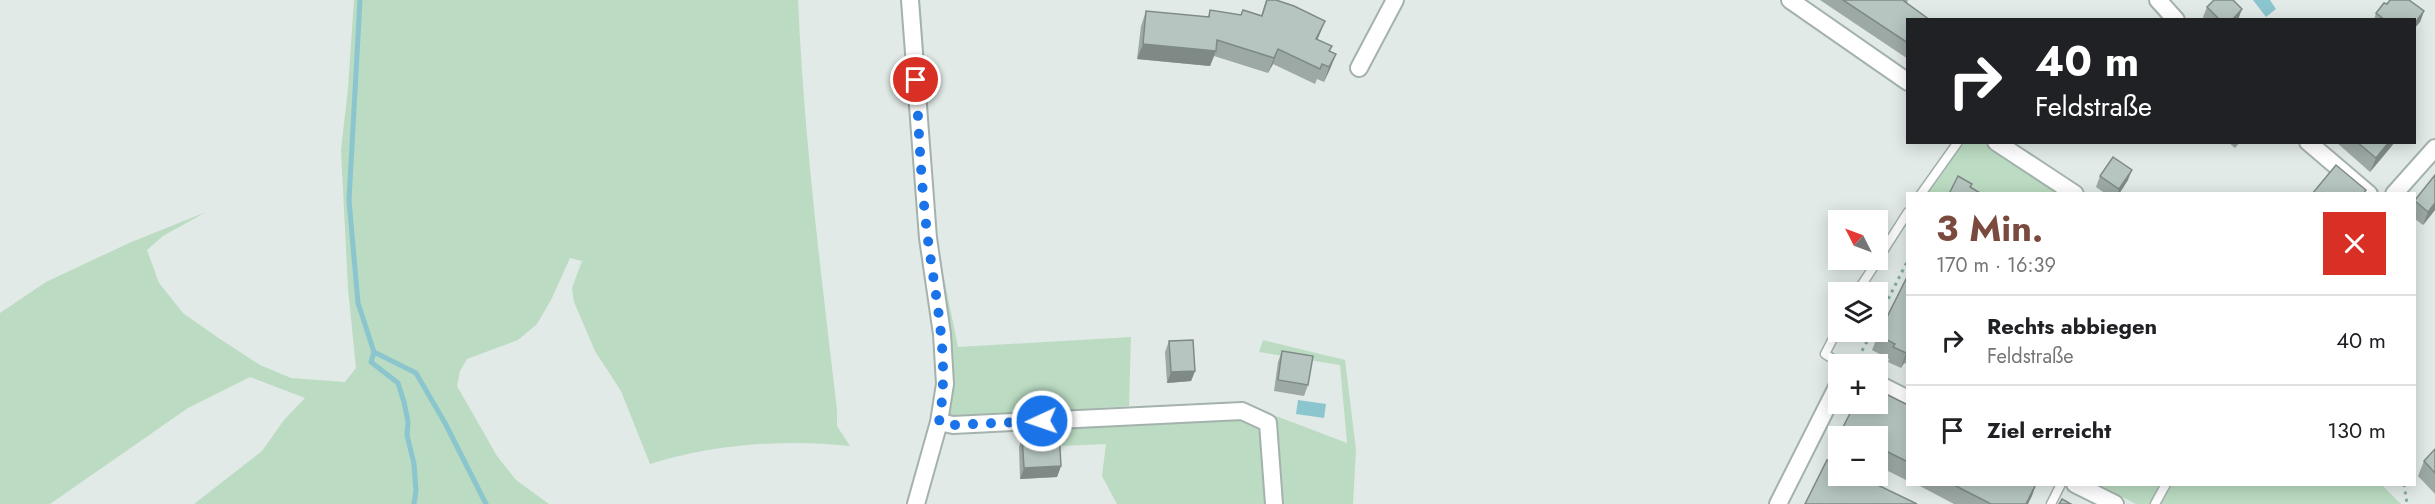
<!DOCTYPE html>
<html lang="de">
<meta charset="utf-8">
<style>
:root{--surface:#fff;--page:#f6f6f6;--text:#202124;--muted:#757577;--line:#e0e0e0;--accent:#7b4a3f}
body{margin:0;font-family:Jost,sans-serif;background:var(--page);color:var(--text);height:100vh;display:flex;flex-direction:column;font-size:22px;white-space:nowrap}
*{box-sizing:border-box;margin:0}
p{font-size:20px;color:var(--muted)}
.icon{flex:none;width:33px;height:33px;fill:none;stroke:currentColor;stroke-width:2;stroke-linecap:round;stroke-linejoin:round}
.map{position:relative;flex:1;overflow:hidden}
.panel{position:absolute;left:1906px;top:192px;width:510px;height:294px;display:flex;flex-direction:column;background:var(--surface);border-radius:0px;box-shadow:0 3px 15px #0003}
.panel>*{flex:none}
.guide{position:absolute;left:1906px;top:18px;width:510px;height:126px;border-radius:0px;box-shadow:0 3px 15px #0003;background:#202124;color:#fff;overflow:hidden}
.needle{width:39px;rotate:312deg}
.buttons{position:absolute;left:1828px;top:210px;display:grid;gap:12px}
.buttons a{display:grid;place-items:center;width:60px;height:60px;border-radius:0px;background:var(--surface);box-shadow:0 3px 15px #0003;font-size:30px}
.pin{position:absolute;display:grid;place-items:center;width:51px;height:51px;color:#fff;margin:-26px;border:3px solid #fff;border-radius:50%;box-shadow:0 2px 6px #0007}
.me{position:absolute;width:66px;margin:-33px;rotate:267deg;stroke-linejoin:round;filter:drop-shadow(0 0 4px #0008)}
.turn{display:flex;align-items:center;gap:21px;height:126px;padding:0 30px;font-size:27px}
.turn .icon{width:78px;height:78px;stroke-width:2.5}
.turn b{display:block;font-size:42px;line-height:51px}
.round{display:grid;place-items:center;flex:none;width:63px;height:63px;border-radius:0px;background:var(--page)}
.head{display:flex;align-items:center;justify-content:space-between;height:102px;padding:0 30px}
h1{font-size:36px;font-weight:700;line-height:45px;color:var(--accent)}
ul{padding:0;list-style:none}
li{display:flex;align-items:center;gap:18px;height:90px;padding:0 30px;border-top:2px solid var(--line)}
li div{flex:1}
li b{display:block;font-size:22px}
li em{font-style:normal}
.map>svg:first-child{display:block}
.green{fill:#bbdbc2}
.water{fill:#8bc5cd}
.lines{fill:none;stroke-linecap:round;stroke-linejoin:round}
.stream{stroke:#8bc5cd;stroke-width:5}
.service-casing{stroke:#a4b2ad;stroke-width:11}
.minor-casing{stroke:#a4b2ad;stroke-width:20}
.path{stroke:#83ac9e;stroke-width:3;stroke-dasharray:3 4.5;stroke-linecap:butt}
.service{stroke:#fff;stroke-width:8}
.minor{stroke:#fff;stroke-width:16}
.wall{fill:#9da9a4}
.shaded-wall{fill:#7f8a86}
.building{fill:#b6c5bf;stroke:#7f8a86;stroke-width:1.5}
.route{stroke:#1a73e8;stroke-width:10;stroke-dasharray:0 18}
</style>
<div class="map">
<svg width="2435" height="504" viewBox="0 0 2435 504">
<rect width="100%" height="100%" fill="#e1eae6"/>
<path class="green" d="M354,0h444c6,138 23,274 39,410v16l13,20c-68,-7 -135,-2 -200,18l-29,-73 -26,-40 -21,-49 -2,-14 10,-27 -12,-3 -19,42 -14,24 -19,16 -51,19 -7,12 -3,15 40,70 19,24 33,24h-355l68,-53 22,-31 21,-22 -55,-21 -62,31 -138,96h-50v-191l46,-31 83,-39 77,-31 -43,24 -16,14 12,33 24,30 34,24 43,28 31,13 54,4 11,-14 -8,-80 -7,-138 7,-62z
M916,0h4l9,117 -12,-111z
M1965,142l23,1 75,50h-80l-23,-10 -9,10 -24,1 20,-33z
M936,239l22,108 173,-10 -2,69 -180,12 2,-38z
M1263,340l82,20 11,90 -3,54h-72l-5,-88 71,27 -7,-78 -81,-13z
M1230,417c15,3 24,5 32,18l4,69h-149l-15,-28 4,-32 -45,2 -10,-16z
M2099,485h283l19,19h-265z"/>
<path class="water" d="M2253,0h17l6,9 -10,8z
M1298,400l28,4 -2,14 -28,-4z"/>
<g class="lines">
<path class="stream" d="M360,0l-11,200 9,103 16,49 42,21 29,50 41,81
M374,352l-3,10 27,21 6,19 4,20 -1,13 7,29 2,27 -2,13"/>
<g class="service-casing">
<path id="service" d="M1921,194l37,-52
M1878,259l30,-47
M1857,292l21,-32
M1839,327l-14,27 16,10
M2051,504l10,-20
M2155,504l11,-20"/>
</g>
<g class="minor-casing">
<path id="minor" d="M910,0l18,238 14,96 3,50 -6,38 -23,82
M1790,0l118,82
M2158,0l18,20
M1359,68l36,-68
M1996,142l79,52
M2308,142l61,52
M2394,194l41,-46
M1878,384l30,15
M939,422l14,3 289,-14 26,12 6,81
M2075,484l40,20
M1778,504l61,-121"/>
</g>
<path class="path" d="M1878,319l30,-59
M1855,364l17,-32
M2404,484l3,20"/>
<use href="#service" class="service"/>
<use href="#minor" class="minor"/>
</g>
<path class="wall" d="M1266,0l53,36 -2,3 13,12 6,3 -6,15 -6,13 -7,-3 -2,5 -42,-20 -5,9 -54,-17 -4,10 -73,-7 4,-33 5,-15 62,6 2,-7 31,5 20,1z
M1820,0h88l-1,3 1,17v39z
M2387,4l37,7 -4,11 -5,-2h-41l2,-7z
M2207,7l31,13h-33l-2,-3z
M2228,142h12l-5,6z
M2336,142h59l-25,30z
M2100,176l28,4 -9,14h-13l-10,-7z
M2415,200l20,10 -12,15 -8,-6z
M1908,275v90l-4,-2 -3,5 -13,-6 1,-3 -17,-9 6,-15z
M1169,341l26,30 -4,10 -24,2 -2,-31z
M1282,351l26,34 -4,11 -30,-5 4,-29z
M1908,405v76l-30,-15v-30h-38l2,-7z
M1035,432l26,34 -4,11 -37,2 -1,-32 3,-11 12,-1z
M2435,449v45l-17,-18 6,-15z
M1916,484h120l-8,20h-74z"/>
<path class="shaded-wall" d="M2242,9l-4,11h-6z
M2424,11l-4,11 -5,6v-5z
M1325,21l-6,15 -8,18 5,-15z
M1143,44l73,7 -6,15 -73,-7z
M1278,49l-5,15 -5,9 6,-15z
M1336,54l-6,15 -6,13 5,-15z
M2389,142h6l-25,30 6,-14z
M2132,170l-4,10 -9,14h-2l2,-5z
M2435,203v7l-12,15 5,-13z
M1908,350l-4,13 -3,5 5,-15z
M1195,371l-4,10 -24,2 4,-11z
M1061,466l-4,11 -37,2 4,-11z
M2036,484l-4,12 -4,8h-2z"/>
<path class="building" d="M1267,0h9l18,6 31,15 -9,18 16,7 -3,5 7,3 -7,13 -7,-3 -2,5 -42,-20 -4,9 -57,-18 -1,11 -73,-7 3,-33 63,6 1,-7 31,5 2,-5 19,6z
M1843,0h61v1l26,19h-22v23z
M2214,0h19l9,9 -10,11h-12l-13,-13z
M2390,0h19l15,11 -9,12v-3h-30l-9,-7 8,-10 3,1z
M2357,142h32l-13,16z
M2113,157l19,13 -13,19 -19,-13z
M2336,165l30,25 -3,4h-51z
M2435,175v28l-7,9 -13,-11v-1z
M1958,176l14,8 -2,3 12,7h-33z
M1908,275v75l-2,3 -13,-6 2,-3 -17,-9z
M1193,340l2,31 -24,1 -2,-31z
M1282,351l31,5 -5,29 -30,-5z
M1878,390l30,15v57l-30,-15v-11h-21l-15,-7 13,-25h23z
M1059,431l2,35 -37,2 -2,-32 13,-1v-3z
M2435,449v24l-11,-12z
M1827,460l12,5v11h20l58,28h-112z
M1952,484h84l-10,20h-35z
M2062,499l9,5h-12z"/>
<g class="lines">
<path class="route" d="M916,80c3,53 5,107 12,160 8,61 22,121 11,182l14,3 89,-4"/>
</g>
</svg>
<div class="buttons">
<a><svg class="needle" viewBox="-14 -14 28 28"><path d="M0-13l5 13h-10z" fill="#e53935"/><path d="M0 13l5-13h-10z" fill="#757577"/></svg></a>
<a><svg class="icon" aria-label="layers" viewBox="0 0 24 24"><path d="M12 4l9 5-9 5-9-5zM3 14l9 5 9-5"/></svg></a>
<a>+</a>
<a>−</a>
</div>
<div class="pin" style="left:916px;top:80px;background:#d93025"><svg class="icon" aria-label="arrive" viewBox="0 0 24 24"><path d="M6 21V4h12l-3 4 3 4H6"/></svg></div>
<svg class="me" style="left:1042px;top:421px" viewBox="-20 -20 40 40"><circle r="17" fill="#1a73e8" stroke="#fff" stroke-width="3"/><path d="M0-11L8 9 0 5-8 9z" fill="#fff"/></svg>
<div class="guide">
<div class="turn"><svg class="icon" aria-label="right" viewBox="0 0 24 24"><path d="M7 20v-9h11M14 6l5 5-5 5"/></svg><div><b>40 m</b>Feldstraße</div></div>
</div>
<section class="panel">
<div class="head"><div><h1>3 Min.</h1><p>170 m · 16:39</p></div><a class="round" style="background:#d93025;color:#fff"><svg class="icon" aria-label="close" viewBox="0 0 24 24"><path d="M6 6l12 12M18 6L6 18"/></svg></a></div>
<ul>
<li><svg class="icon" aria-label="right" viewBox="0 0 24 24"><path d="M7 20v-9h11M14 6l5 5-5 5"/></svg><div><b>Rechts abbiegen</b><p>Feldstraße</p></div><em>40 m</em></li>
<li><svg class="icon" aria-label="arrive" viewBox="0 0 24 24"><path d="M6 21V4h12l-3 4 3 4H6"/></svg><div><b>Ziel erreicht</b></div><em>130 m</em></li>
</ul>
</section>
</div>
